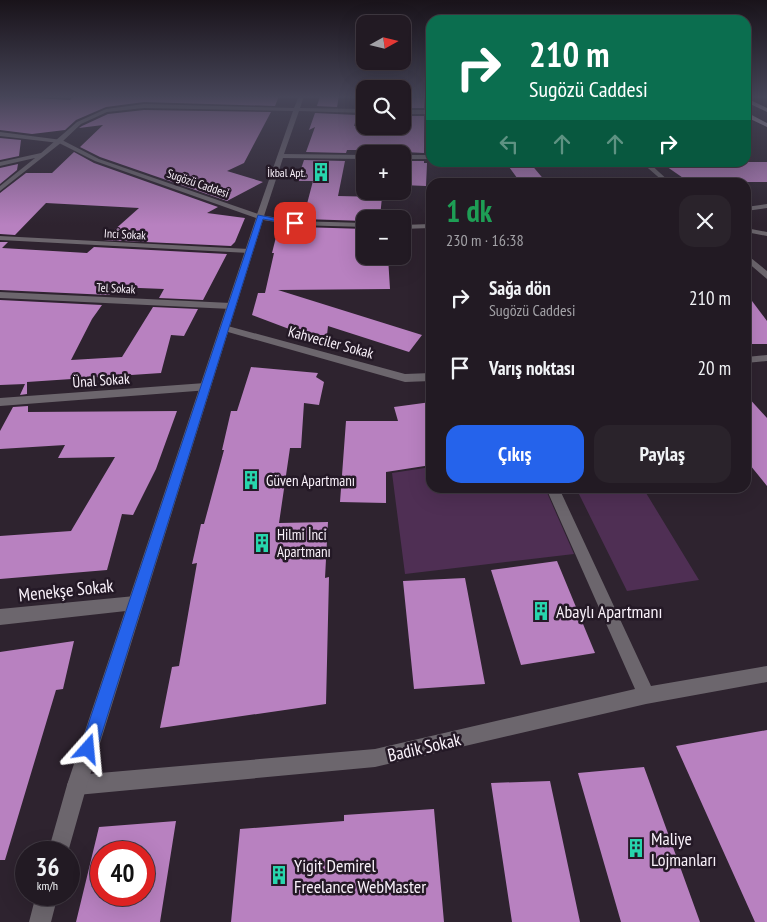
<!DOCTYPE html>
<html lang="tr">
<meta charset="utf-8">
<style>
:root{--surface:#221a23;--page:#2a232b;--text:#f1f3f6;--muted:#a2a1a6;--line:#3f3841;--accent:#2563eb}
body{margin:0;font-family:"PT Sans Narrow",sans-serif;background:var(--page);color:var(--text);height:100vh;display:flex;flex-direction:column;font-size:19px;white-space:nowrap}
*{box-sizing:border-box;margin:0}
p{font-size:16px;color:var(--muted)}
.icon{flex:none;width:28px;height:28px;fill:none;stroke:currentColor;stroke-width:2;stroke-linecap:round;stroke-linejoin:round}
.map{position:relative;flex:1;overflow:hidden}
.drawer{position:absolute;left:426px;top:178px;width:325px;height:315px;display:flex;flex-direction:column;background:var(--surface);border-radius:15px;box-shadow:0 5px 20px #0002,0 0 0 1px var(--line)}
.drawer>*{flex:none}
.hud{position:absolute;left:426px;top:15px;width:325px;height:152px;border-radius:15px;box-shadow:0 5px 20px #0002,0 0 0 1px var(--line);background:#0b6e4f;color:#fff;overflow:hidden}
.needle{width:32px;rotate:82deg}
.tools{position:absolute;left:356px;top:15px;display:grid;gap:10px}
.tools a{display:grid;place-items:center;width:55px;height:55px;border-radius:10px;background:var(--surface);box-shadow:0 5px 20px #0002,0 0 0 1px var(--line);font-size:25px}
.speed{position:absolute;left:15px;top:841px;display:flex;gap:10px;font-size:25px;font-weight:700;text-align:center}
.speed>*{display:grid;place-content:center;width:65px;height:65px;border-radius:50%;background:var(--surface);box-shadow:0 5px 20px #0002,0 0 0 1px var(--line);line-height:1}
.speed small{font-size:12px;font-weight:400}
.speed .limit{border:8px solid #d22;background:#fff;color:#111}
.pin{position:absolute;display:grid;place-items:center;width:42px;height:42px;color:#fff;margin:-21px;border-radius:10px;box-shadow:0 2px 8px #0006}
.me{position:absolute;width:55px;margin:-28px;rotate:18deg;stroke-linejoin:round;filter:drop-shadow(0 0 4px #0008)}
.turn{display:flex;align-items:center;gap:18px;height:105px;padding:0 20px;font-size:22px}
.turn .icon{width:65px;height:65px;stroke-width:2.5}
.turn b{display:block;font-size:35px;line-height:42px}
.lanes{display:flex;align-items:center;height:48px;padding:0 20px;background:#0003;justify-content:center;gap:25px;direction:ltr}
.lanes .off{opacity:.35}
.round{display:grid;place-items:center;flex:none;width:52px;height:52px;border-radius:15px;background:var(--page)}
.overview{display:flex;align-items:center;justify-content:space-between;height:85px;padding:0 20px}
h1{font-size:30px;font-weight:700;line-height:38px;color:#1e9e55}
.primary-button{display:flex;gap:10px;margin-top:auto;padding:10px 20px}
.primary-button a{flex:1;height:58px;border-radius:15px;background:var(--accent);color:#fff;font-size:20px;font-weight:700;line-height:58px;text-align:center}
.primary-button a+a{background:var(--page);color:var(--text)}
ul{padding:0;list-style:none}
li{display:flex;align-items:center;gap:15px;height:70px;padding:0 20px}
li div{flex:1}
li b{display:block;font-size:19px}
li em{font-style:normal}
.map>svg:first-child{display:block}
.green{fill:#4f2f54}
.building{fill:#b881c0;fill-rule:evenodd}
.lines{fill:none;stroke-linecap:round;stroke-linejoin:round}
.minor{fill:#6c666d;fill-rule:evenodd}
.tertiary{fill:#6c666d;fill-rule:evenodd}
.trunk{fill:#beb2c0;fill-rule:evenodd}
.route{fill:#2563eb;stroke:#184099}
.labels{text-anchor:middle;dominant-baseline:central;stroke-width:5;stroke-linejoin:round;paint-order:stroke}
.far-poi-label{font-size:12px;fill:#f9f1fa;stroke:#241926;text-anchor:end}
.far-street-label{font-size:12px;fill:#f9f1fa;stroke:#241926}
.street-label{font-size:15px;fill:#f9f1fa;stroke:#241926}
.poi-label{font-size:15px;fill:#f9f1fa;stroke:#241926;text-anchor:start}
.near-street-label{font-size:18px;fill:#f9f1fa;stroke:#241926}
.near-poi-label{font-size:18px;fill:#f9f1fa;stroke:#241926;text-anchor:start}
</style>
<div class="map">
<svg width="767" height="922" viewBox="0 0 767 922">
<rect width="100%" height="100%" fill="#2e232f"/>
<path class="green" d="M431,467v21h114l29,66 -169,20 -13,-101z
M576,488h67l56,92 -72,11z"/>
<path class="building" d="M0,96l70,4 4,-4h205l-4,10 -131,-4 -38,5 -30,13 -11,10 -33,4 -32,-4z
M320,96h19l-2,11 -20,-1z
M402,98h22v10h-22z
M144,110l127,2 -27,51 -17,8 36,11 -36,19 -127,-44 -20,-10 23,-22 -24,3 3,-2 26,-12z
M315,113l42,2 -3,11h48v-10h22v37l-57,-3h-20l-1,3 -40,-1 9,-25 -6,3z
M0,138l21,2 -2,16 -19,4z
M74,152l20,11 124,44 -11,6 38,5 -10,24 -4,4 -128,-6 36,-32 -93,-5 -31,32 -15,-1v-41l26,-20h26z
M304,160l41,1 -7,35 44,1 -2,20 -15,-1v5l-62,-2 10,-38h-16z
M402,161h22v2h3l-1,23 -24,-1z
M660,162h107v20h-78z
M530,163l16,19h-26l-13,-18z
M18,164l-1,6 -17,14v-16z
M301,227l64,2v28h23l2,32 -112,1 144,45 -13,17 -81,-26 -1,9h-22l-53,-20 6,-22h7l9,-40h-2l5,-20 22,-1z
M0,242h8l-6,6 85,5 7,-6 133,7 -24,46 -44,-2 5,-9 -49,-2 -6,8 -109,-5z
M746,293l21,28v23h-21z
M0,300l102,5 -10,14 -21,41 51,-3 31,-50 45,2 -14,27 -13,-1 -10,38 -134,9v12l-7,1 5,-11 -25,1z
M251,367l67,6 -2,4 8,5 -5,23 -15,-2 -3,45h-11l-11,75 49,-1 -3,56 4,-1 -3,127 -166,24 12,-61 7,-1 18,-103 -5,1 9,-40h3l20,-74h-2l9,-39h6z
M746,395l21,23v68l-21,-26z
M431,402v63l-45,7v31l-46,-1 6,-81h52l-4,-14z
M28,406v6l149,-1 -21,58 -23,46 -11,-1 -15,56 -107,9v-43l71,-5 44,-74 -57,1 7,-13 -65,4v-18l13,-24z
M557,561l38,92 -74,12 -30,-95z
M465,578l20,106 -71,5 -11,-108z
M74,641l-11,48 -7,1 -51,170h-5v-208z
M767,730v192h-12l-79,-176z
M644,767l56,155h-79l-43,-149z
M550,781l30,141h-68l-21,-139z
M434,809l10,113h-213l9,-93 104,-8v-6z
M176,821l-16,101h-84l23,-95zM101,852h43v43h-43z"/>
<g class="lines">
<path class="minor" d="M299,96h5l-4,12 65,1v4l-66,-2 -15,43 81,1v4l-82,-1 -20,61 -7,-2 37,-106 -149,-3 -37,4 -26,12 -19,18 -62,49v-5l35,-28 -35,8v-4l41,-9 36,-31 29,-13 38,-5 150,4z
M402,110h29v4h-29z
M402,155h29v4h-29z
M641,162h7l22,20h-6z
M746,228l21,4v4l-21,-4z
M0,236l249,13 4,2 -4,2 -249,-13z
M746,254l21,17v8l-21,-18z
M0,292l231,11 5,3 -5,3 -231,-11z
M224,325l181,49 26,-1v8l-26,1 -184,-52 -2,-2z
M767,355v6l-21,2v-6z
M205,383l5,4 -1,3 -209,16v-8z
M546,488h13l92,198 116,-20v16l-121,22 -271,63 -298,28 -7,-3 -3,-7 3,-7 7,-3 298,-26 260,-60z
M135,596l5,2 3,5 -3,5 -5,2 -135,15v-16z"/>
<path class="tertiary" d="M0,132l62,8 37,19 162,56 34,6 70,2v4l-70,-2 -32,-5 -176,565 -19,67h-20l19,-67 189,-567 -161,-57 -36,-18 -59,-7z
M767,204v4l-21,3v-4z
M431,224v4l-29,1v-4z
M36,895h22l-7,27h-22z"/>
<path class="trunk" d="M746,98l21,10v4l-21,-10z
M746,112l21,11v4l-21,-10z"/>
</g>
<linearGradient id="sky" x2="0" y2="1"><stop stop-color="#19131a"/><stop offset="0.43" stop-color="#464558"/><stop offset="1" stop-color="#464558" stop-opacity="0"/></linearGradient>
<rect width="767" height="225" fill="url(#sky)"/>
<path class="route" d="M258,215l41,8 -4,2 -32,-6 -166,530 -3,6 -6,2 -6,-2 -2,-6z"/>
<defs>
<g id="building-bare" transform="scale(1.5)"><path d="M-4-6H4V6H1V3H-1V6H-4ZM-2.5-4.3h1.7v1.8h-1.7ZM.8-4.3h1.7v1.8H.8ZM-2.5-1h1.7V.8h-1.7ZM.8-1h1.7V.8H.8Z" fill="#27d5ad" stroke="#241926" stroke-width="2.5" paint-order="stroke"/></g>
</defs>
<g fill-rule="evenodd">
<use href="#building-bare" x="321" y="172"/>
<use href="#building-bare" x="251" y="480"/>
<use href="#building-bare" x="262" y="543"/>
<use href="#building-bare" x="541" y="611"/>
<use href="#building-bare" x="636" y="848"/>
<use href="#building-bare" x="279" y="875"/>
</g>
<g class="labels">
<g class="far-poi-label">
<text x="306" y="172">İkbal Apt.</text>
</g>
<g class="far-street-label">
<text transform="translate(198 183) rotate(19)">Sugözü Caddesi</text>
<text transform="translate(125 234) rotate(3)">Inci Sokak</text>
<text transform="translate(116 288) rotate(3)">Tel Sokak</text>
</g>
<g class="street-label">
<text transform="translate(331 342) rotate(15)">Kahveciler Sokak</text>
<text transform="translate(101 380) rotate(-4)">Ünal Sokak</text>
</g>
<g class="poi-label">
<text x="266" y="480">Güven Apartmanı</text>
<text x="277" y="534">Hilmi İnci<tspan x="277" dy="17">Apartmanı</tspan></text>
</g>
<g class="near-street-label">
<text transform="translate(66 590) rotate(-6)">Menekşe Sokak</text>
<text transform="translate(424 747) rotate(-13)">Badik Sokak</text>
</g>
<g class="near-poi-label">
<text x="556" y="611">Abaylı Apartmanı</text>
<text x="651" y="838">Maliye<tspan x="651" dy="21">Lojmanları</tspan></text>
<text x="294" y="865">Yigit Demirel<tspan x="294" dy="21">Freelance WebMaster</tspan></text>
</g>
</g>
</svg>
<div class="tools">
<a><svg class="needle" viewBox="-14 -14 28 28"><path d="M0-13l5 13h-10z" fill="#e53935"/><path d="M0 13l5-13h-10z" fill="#a2a1a6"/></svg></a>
<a><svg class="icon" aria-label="search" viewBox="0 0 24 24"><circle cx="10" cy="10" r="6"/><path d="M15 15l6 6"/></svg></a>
<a>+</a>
<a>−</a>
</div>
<div class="speed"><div>36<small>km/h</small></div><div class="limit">40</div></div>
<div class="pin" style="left:295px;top:223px;background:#d93025"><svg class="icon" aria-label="arrive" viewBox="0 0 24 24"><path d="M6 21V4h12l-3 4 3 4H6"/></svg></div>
<svg class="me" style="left:88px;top:749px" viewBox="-20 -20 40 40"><path d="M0-17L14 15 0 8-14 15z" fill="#2563eb" stroke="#fff" stroke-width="4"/></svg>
<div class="hud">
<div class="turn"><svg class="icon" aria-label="right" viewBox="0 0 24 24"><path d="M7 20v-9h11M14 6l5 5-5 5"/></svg><div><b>210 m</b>Sugözü Caddesi</div></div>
<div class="lanes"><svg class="icon off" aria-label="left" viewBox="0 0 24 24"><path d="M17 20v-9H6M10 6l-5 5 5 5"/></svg><svg class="icon off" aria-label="ahead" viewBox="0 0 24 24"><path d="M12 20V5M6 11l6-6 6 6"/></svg><svg class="icon off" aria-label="ahead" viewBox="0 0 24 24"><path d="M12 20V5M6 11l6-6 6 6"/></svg><svg class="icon" aria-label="right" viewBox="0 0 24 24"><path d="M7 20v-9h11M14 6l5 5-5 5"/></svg></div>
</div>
<section class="drawer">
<div class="overview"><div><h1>1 dk</h1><p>230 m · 16:38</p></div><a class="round"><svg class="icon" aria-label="close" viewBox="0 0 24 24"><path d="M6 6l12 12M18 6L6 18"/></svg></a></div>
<ul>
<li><svg class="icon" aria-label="right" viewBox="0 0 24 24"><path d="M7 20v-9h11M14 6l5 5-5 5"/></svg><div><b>Sağa dön</b><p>Sugözü Caddesi</p></div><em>210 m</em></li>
<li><svg class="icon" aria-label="arrive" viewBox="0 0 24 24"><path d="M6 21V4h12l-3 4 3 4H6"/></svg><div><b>Varış noktası</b></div><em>20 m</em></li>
</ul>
<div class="primary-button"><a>Çıkış</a><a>Paylaş</a></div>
</section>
</div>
